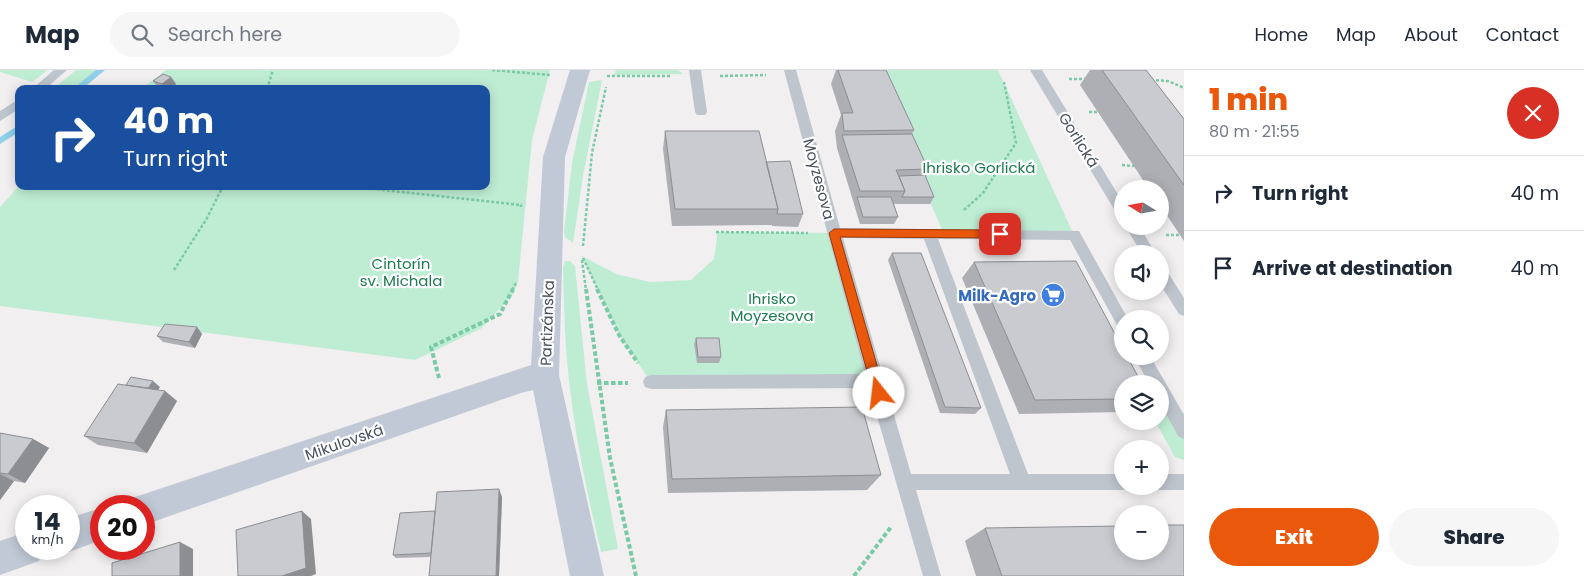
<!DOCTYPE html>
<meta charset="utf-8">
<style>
:root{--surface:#fff;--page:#f6f6f7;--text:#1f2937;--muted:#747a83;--line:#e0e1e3;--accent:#ea580c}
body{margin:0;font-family:Poppins,sans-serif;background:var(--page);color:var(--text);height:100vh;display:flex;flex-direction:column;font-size:19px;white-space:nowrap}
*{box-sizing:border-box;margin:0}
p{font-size:16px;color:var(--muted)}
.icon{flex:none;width:28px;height:28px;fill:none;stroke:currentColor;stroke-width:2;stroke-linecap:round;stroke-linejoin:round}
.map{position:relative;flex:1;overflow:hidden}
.side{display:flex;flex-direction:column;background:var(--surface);width:400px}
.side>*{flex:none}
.banner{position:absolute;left:15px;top:15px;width:475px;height:105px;border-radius:10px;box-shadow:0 2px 12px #0003;background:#1a4fa0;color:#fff;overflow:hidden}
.needle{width:32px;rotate:281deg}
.buttons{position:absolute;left:1114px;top:110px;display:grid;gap:10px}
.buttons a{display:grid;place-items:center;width:55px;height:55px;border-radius:50%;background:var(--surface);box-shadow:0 2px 12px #0003;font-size:25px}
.speed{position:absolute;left:15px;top:425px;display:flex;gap:10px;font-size:25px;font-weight:700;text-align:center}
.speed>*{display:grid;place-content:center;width:65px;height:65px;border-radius:50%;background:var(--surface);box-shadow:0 2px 12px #0003;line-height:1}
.speed small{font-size:12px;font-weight:400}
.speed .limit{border:8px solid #d22;background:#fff;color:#111}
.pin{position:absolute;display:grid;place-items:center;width:42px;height:42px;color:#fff;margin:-21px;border-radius:10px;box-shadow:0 2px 8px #0006}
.me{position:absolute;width:55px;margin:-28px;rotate:344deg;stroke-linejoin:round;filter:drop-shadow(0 0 4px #0008)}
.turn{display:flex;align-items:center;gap:18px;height:105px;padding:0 25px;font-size:22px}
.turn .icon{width:65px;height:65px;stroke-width:2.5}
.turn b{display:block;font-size:35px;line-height:42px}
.round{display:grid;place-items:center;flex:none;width:52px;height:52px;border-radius:26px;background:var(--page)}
.overview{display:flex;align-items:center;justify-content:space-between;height:85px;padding:0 25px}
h1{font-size:30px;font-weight:800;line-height:38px;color:var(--accent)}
.button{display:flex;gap:10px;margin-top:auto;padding:10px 25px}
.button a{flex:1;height:58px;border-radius:30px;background:var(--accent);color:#fff;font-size:20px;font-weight:800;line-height:58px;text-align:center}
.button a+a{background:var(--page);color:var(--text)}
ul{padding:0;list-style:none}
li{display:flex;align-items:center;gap:15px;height:75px;padding:0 25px;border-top:1px solid var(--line)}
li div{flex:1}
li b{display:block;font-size:19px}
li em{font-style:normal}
header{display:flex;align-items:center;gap:30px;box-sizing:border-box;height:70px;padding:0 25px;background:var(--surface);border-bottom:1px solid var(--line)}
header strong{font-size:24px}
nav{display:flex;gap:28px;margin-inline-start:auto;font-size:18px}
.search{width:350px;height:45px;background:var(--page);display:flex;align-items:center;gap:12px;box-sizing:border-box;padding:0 18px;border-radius:28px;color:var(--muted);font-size:19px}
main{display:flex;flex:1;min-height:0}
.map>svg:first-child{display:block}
.green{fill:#bfedd4}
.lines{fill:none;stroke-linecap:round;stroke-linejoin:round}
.stream{fill:#8ed1e8;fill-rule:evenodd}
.path-far1{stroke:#79caa6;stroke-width:2.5;stroke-dasharray:3 2;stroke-linecap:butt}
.path{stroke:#79caa6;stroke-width:4;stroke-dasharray:4.5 2.5;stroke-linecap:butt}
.lane{fill:#bec5cd;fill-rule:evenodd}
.secondary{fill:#c0c9d5;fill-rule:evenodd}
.wall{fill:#adafb4}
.shaded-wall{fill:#8d8e92}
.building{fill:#c9cbd1;stroke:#8d8e92}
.route{fill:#ea580c;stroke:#983908}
.labels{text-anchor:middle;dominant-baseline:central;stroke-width:4.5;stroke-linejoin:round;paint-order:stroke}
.street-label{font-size:15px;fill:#48515c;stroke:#fff}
.park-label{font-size:15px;fill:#1b7b50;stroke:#fff}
.shop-label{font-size:15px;font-weight:bold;fill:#366cbe;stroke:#fff;text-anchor:end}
</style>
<header>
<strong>Map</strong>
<div class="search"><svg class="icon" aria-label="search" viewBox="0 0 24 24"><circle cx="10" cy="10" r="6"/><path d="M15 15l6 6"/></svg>Search here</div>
<nav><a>Home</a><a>Map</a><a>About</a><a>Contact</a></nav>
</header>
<main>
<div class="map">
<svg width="1184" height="506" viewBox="0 0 1184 506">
<rect width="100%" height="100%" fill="#f1efef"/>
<path class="green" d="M0,0h48l-16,12 -32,-10z
M76,0h22l-25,19h-20z
M166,0h384l-18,70 -14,141 -4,12 -32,35 -67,32 -415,-54v-99l19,-21h467v-97h-345z
M616,0h62l5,4 -69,1z
M872,0h126l76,165 -130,-1z
M602,10l-19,96 -10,67 -8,-6 -1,-5 8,-69 17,-81z
M716,162l118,1 41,148 -224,1 -32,-47 -37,-79 34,18 34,8 41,-2 23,-21 3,-21z
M565,191h5l5,5 12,118 31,165 -17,3c-16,-67 -30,-135 -35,-204 -2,-26 -2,-53 -3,-80z
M1184,343v47l-9,-3 -20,-36h5v-7z"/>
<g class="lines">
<path class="stream" d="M96,0h9l-23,19h-9z
M19,55v7l-19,12v-7z"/>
<path class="path-far1" d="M492,0l58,5
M607,6h64
M720,6l46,-1
M1069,9h19
M1151,10l17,1 16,7
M267,19l6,-19
M1089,42h9
M1122,95l12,1
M347,116l174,19v2
M964,140l19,-17 33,-50 -12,-61
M716,162l92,1
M1166,165h14
M583,176l9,-93 14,-66
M583,188l15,32
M582,190l4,30
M174,200l33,-52 16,-32
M512,220l4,-7"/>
<path class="path" d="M586,219l24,169 26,118
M597,219l22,46 19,28
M439,308l-8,-31 69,-33 13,-25
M597,313h31
M854,506l37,-49"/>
<path class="lane" d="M54,0h13l-22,19h-13z
M689,0h12l6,42 -2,3h-8l-2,-3z
M784,0h12l44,158 239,3 49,88h-6v8l-5,-2 -47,-85 -132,-1 90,235h94v12h7l-1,2 -6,2h-206l25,86h-18l-54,-188 -218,1 -6,-2 -2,-5 2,-5 6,-2 214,-1zM843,168l81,1 86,235h-99z
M1030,0h12l80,131v15l-5,-2z
M19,29v10l-19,12v-10z
M1125,156h14l17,28h-14z
M1160,196l5,2 19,30v18l-5,-2 -19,-30z
M1134,286h16l34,59v24l-6,-3 -18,-33v-19h-11z
M1160,404h24v16h-24l-6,-2 -1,-2h7z"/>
<path class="secondary" d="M570,0h20l-25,87 -6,218 45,201h-34l-37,-186 -12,3 -377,132v-19h-15l3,-8 399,-133 12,-208z
M101,438v32l-32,12 -7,-3h7v-31z
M26,462v17h18l-5,12 -39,14v-34z"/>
</g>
<path class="wall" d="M836,0h50l28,60 -2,4 16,35 -3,6 9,22 -4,7h-36l4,13 -4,7h-34l-23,-76 -2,-17 6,-16 -10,-31z
M1090,0h56l38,49v122l-24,-36v-16h-11l-69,-104z
M171,7l5,7 -6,5 -12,-1 -5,-7z
M665,61l101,31 37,52 -5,13 -26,-1v-1l-100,1 -9,-77z
M892,183l89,155 -6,6 -35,-1 -52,-153z
M974,192l148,122v28l-103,2 -57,-136z
M197,257l5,7 -7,14 -32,-6 -6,-6z
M696,268l25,19 -2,6h-22l-3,-19z
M160,317l-2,3 7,1 12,10 -30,52 -49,-8 -14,-9z
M666,340l215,65 -14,15 -199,3 -5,-66z
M0,363l33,6 16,9 -24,35 -11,-2 -14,19z
M502,427l-3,79h-70l2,-19 -35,1 -3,-3 42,-44z
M985,458l199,48h-208l-11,-35z"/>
<path class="shaded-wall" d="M171,7l5,7 -6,5h-5l-3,-5z
M197,257l5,7 -7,14 -6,-6z
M153,311l7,6 -7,10 -7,-5z
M165,321l12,10 -30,52 -13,-10z
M33,369l16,9 -24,35 -17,-9z
M0,404l14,7 -14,19z
M499,419l3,8 -3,79h-3z
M302,441l9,8 5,55 -5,2h-29z
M180,472l13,7v27h-13z"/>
<path class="building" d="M838,0h48l28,60 -70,1 -2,-18h11z
M1102,0h44l38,49v66z
M163,4l8,3 -9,7 -9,-3z
M665,61h94l19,78h-103z
M912,64l16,35 -32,1 9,21h-45l-18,-56z
M790,91l13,53h-26l1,-5 -12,-47z
M925,105l9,22h-32l3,-6 -6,-15z
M857,127h34l7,20h-35z
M892,183h29l60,155 -36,-1z
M1076,191l46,86v9h5l15,28h-20v15l-87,1 -61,-138z
M165,254l32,3 -8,15 -32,-6z
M696,268h23l2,19h-23z
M131,307l22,4 -5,7 -22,-3z
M118,314l47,7 -31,52 -50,-7z
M862,337l19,68 -209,4 -6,-69z
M0,363l33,6 -25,35 -8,-1z
M499,419l-3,87h-67l8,-84z
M302,441l4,57 -24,8h-44l-2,-46z
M435,441l-4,42 -38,2 7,-42z
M1160,455h24v51h-182l-17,-48 137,-2v25h38z
M180,472v34h-68v-13z"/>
<path class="route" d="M834,159l166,1 5,4 -5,4 -160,-1 45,156 -1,4 -5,2 -4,-2 -2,-4 -44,-160z"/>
<defs>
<g id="supermarket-disc" transform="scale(1.25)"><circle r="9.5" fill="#3f7fe0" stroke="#fff"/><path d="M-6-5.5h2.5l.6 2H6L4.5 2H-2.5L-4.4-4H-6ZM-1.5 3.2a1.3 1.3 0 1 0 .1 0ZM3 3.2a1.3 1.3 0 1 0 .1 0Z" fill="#fff"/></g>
</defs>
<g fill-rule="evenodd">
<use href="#supermarket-disc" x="1053" y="225"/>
</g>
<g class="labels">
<g class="street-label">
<text transform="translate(1079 70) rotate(58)">Gorlická</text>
<text transform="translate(819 109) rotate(75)">Moyzesova</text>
<text transform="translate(547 253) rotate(-88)">Partizánska</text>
<text transform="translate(344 372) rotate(-19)">Mikulovská</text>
</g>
<g class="park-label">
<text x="979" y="97">Ihrisko Gorlická</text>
<text x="401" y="193">Cintorín<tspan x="401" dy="17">sv. Michala</tspan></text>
<text x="772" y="228">Ihrisko<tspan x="772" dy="17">Moyzesova</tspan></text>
</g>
<g class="shop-label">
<text x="1036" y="225">Milk-Agro</text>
</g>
</g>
</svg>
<div class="buttons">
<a><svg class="needle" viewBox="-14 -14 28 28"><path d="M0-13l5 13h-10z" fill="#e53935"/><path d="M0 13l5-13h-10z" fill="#747a83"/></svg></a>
<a><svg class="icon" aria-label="sound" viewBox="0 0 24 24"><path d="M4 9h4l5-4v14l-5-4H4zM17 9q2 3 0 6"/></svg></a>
<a><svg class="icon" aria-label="search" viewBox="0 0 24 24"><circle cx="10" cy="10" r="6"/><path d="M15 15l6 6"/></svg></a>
<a><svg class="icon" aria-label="layers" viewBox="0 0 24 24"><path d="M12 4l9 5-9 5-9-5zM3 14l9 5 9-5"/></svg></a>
<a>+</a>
<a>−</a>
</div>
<div class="speed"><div>14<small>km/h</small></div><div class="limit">20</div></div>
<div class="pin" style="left:1000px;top:164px;background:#d93025"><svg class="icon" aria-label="arrive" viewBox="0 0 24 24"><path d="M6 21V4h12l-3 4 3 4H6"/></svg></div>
<svg class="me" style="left:879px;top:323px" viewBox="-20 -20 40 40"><circle r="19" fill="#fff"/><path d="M0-13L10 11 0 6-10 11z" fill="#ea580c"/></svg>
<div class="banner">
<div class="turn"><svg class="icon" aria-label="right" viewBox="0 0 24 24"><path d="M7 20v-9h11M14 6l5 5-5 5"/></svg><div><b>40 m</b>Turn right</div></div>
</div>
</div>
<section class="side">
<div class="overview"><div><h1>1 min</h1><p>80 m · 21:55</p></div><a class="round" style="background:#d93025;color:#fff"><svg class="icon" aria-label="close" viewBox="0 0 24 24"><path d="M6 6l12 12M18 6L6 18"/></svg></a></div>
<ul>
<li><svg class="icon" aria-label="right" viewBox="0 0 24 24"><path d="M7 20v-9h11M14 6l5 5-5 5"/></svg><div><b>Turn right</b></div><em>40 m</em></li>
<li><svg class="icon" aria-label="arrive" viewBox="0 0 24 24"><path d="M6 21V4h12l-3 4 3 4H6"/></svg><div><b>Arrive at destination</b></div><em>40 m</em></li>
</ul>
<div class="button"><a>Exit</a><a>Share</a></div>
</section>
</main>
